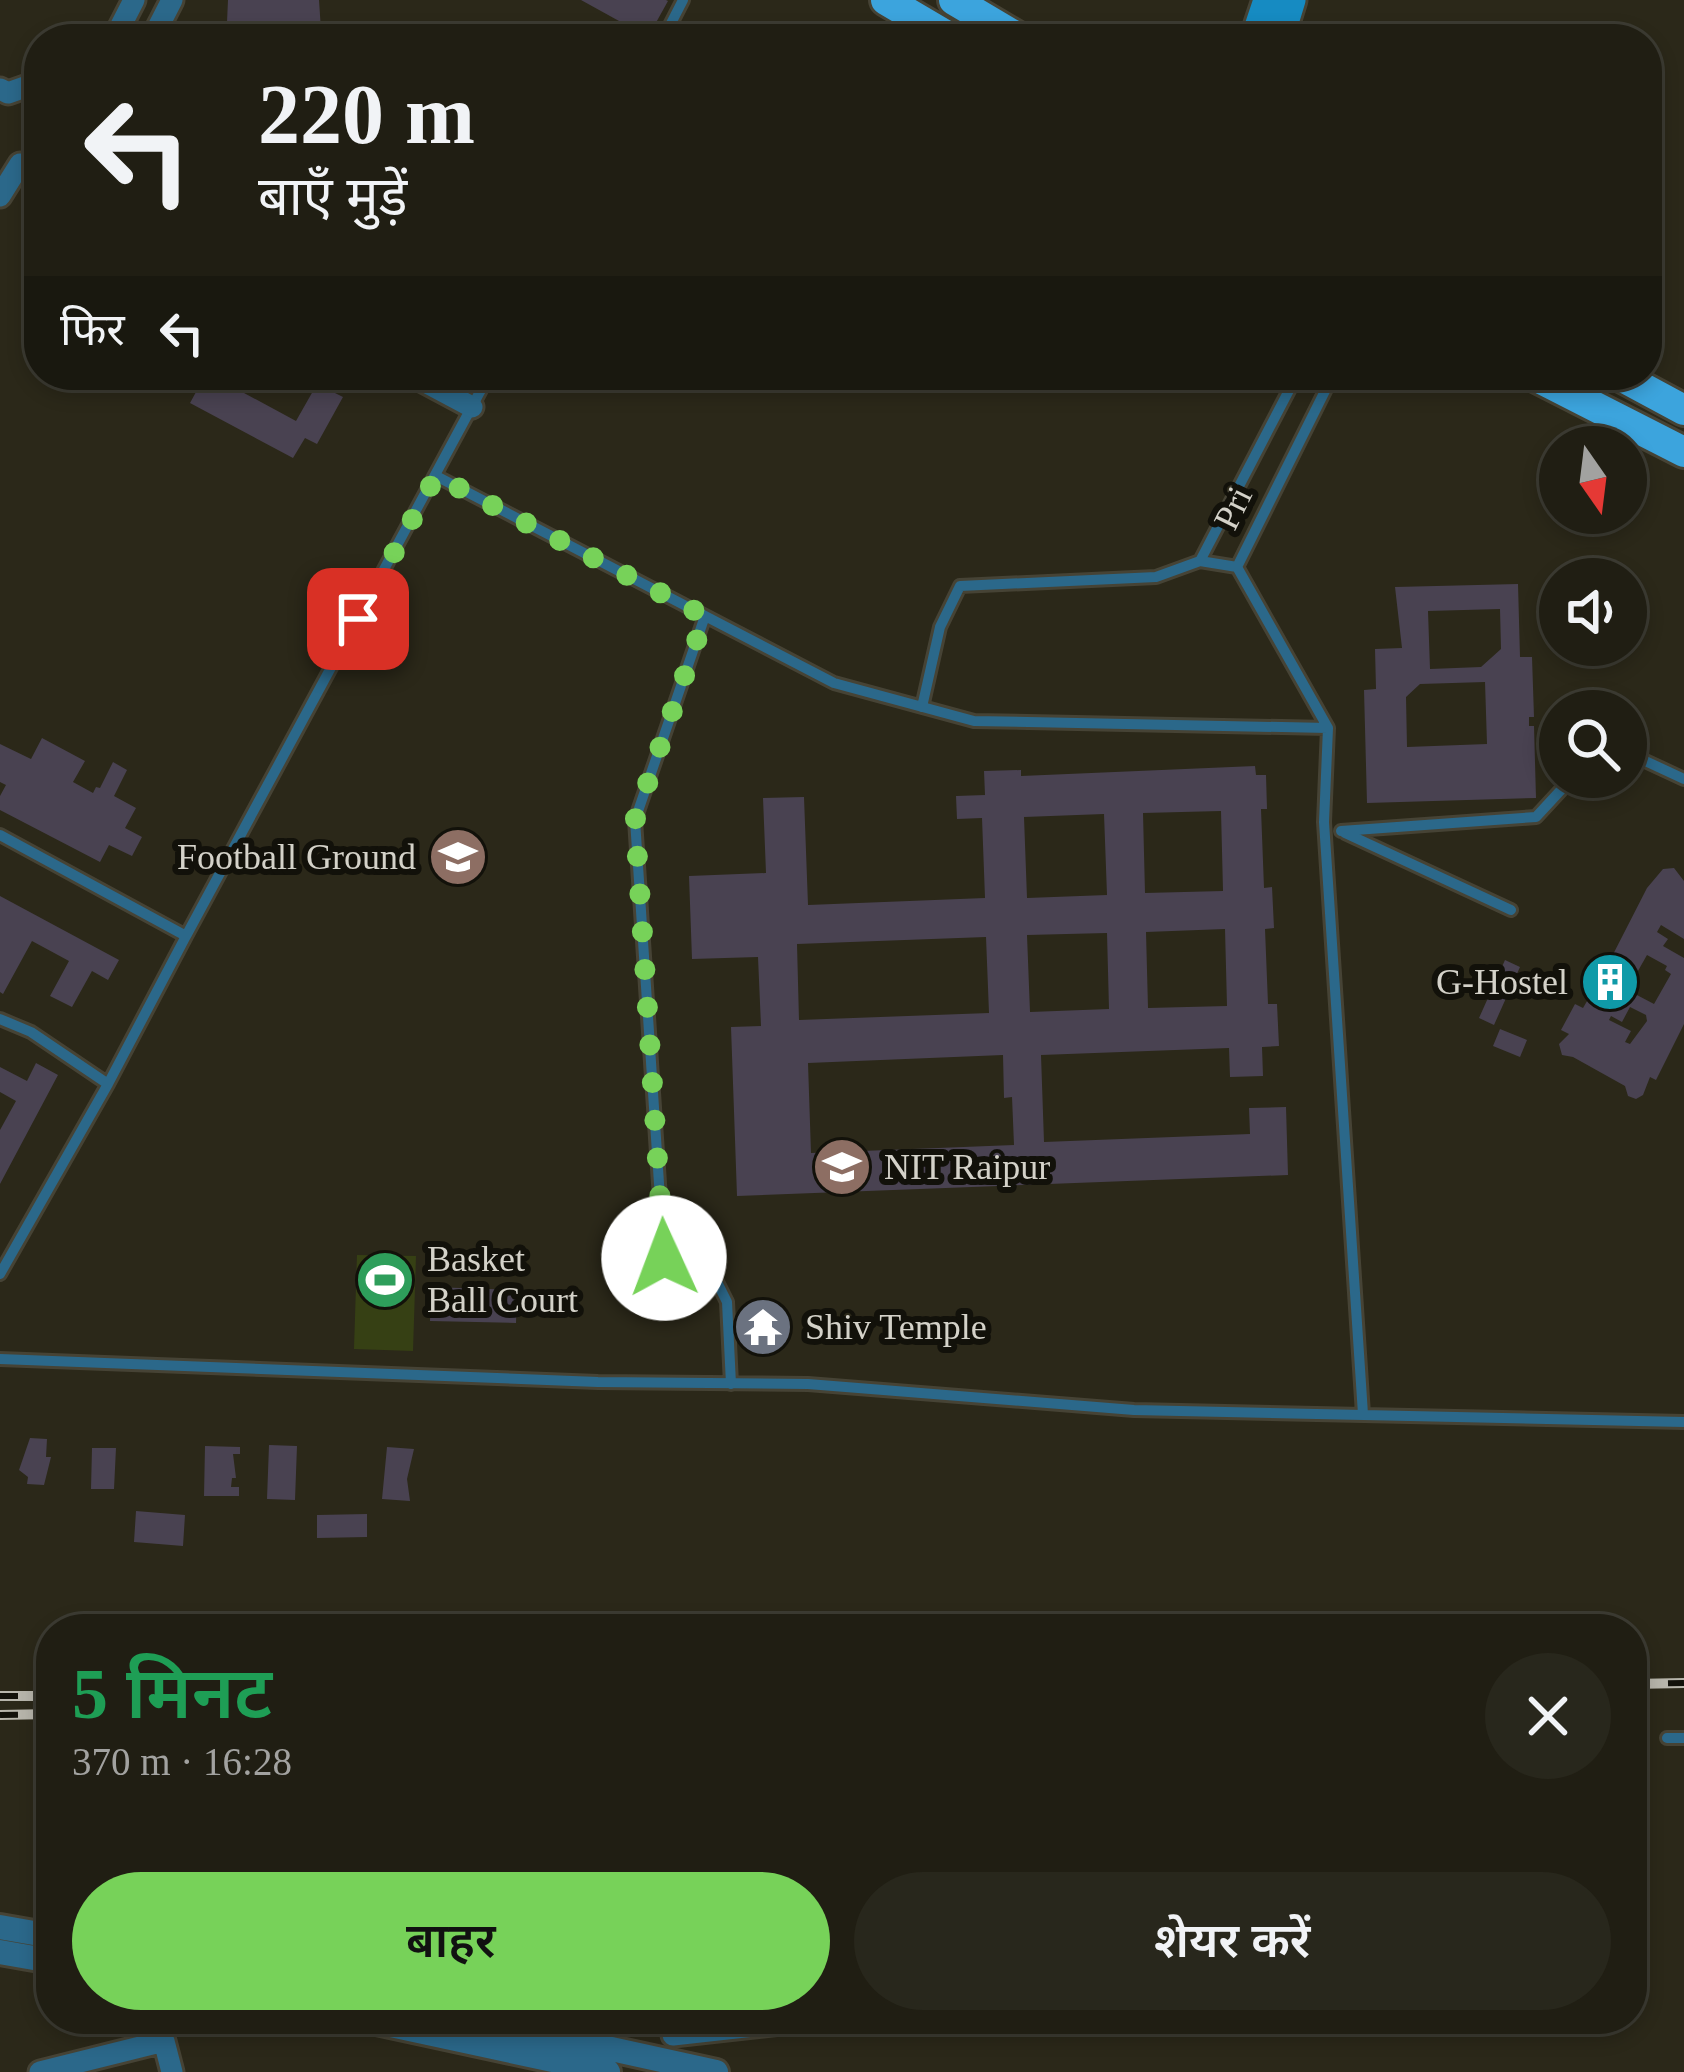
<!DOCTYPE html>
<html lang="hi">
<meta charset="utf-8">
<style>
:root{--surface:#201e13;--page:#28271c;--text:#f1f3f6;--muted:#a2a2a0;--line:#3d3c33;--accent:#77d259}
body{margin:0;font-family:"Times New Roman","Noto Sans Devanagari",serif;background:var(--page);color:var(--text);height:100vh;display:flex;flex-direction:column;font-size:45px;white-space:nowrap}
*{box-sizing:border-box;margin:0}
p{font-size:39px;color:var(--muted)}
.icon{flex:none;width:66px;height:66px;fill:none;stroke:currentColor;stroke-width:2;stroke-linecap:round;stroke-linejoin:round}
.map{position:relative;flex:1;overflow:hidden}
.side{position:absolute;left:36px;top:1614px;width:1611px;height:420px;display:flex;flex-direction:column;background:var(--surface);border-radius:48px;box-shadow:0 6px 18px #0003,0 0 0 3px var(--line)}
.side>*{flex:none}
.banner{position:absolute;left:24px;top:24px;width:1638px;height:366px;border-radius:48px;box-shadow:0 6px 18px #0003,0 0 0 3px var(--line);background:#201e13;color:var(--text);overflow:hidden}
.needle{width:78px;rotate:166deg}
.tools{position:absolute;left:1539px;top:426px;display:grid;gap:24px}
.tools a{display:grid;place-items:center;width:108px;height:108px;border-radius:50%;background:var(--surface);box-shadow:0 6px 18px #0003,0 0 0 3px var(--line);font-size:60px}
.pin{position:absolute;display:grid;place-items:center;width:102px;height:102px;color:#fff;margin:-51px;border-radius:24px;box-shadow:0 6px 18px #0006}
.me{position:absolute;width:132px;margin:-66px;rotate:358deg;stroke-linejoin:round;filter:drop-shadow(0 0 9px #0008)}
.turn{display:flex;align-items:center;gap:42px;height:252px;padding:0 36px;font-size:54px}
.turn .icon{width:156px;height:156px;stroke-width:2.5}
.turn b{display:block;font-size:84px;line-height:102px}
.then{display:flex;align-items:center;height:114px;padding:0 36px;background:#0003;gap:24px;font-size:45px}
.round{display:grid;place-items:center;flex:none;width:126px;height:126px;border-radius:63px;background:var(--page)}
.summary{display:flex;align-items:center;justify-content:space-between;height:204px;padding:0 36px}
h1{font-size:72px;font-weight:600;line-height:90px;color:#1e9e55}
.button{display:flex;gap:24px;margin-top:auto;padding:24px 36px}
.button a{flex:1;height:138px;border-radius:72px;background:var(--accent);color:#111;font-size:48px;font-weight:600;line-height:138px;text-align:center}
.button a+a{background:var(--page);color:var(--text)}
.map>svg:first-child{display:block}
.green{fill:#364014}
.building{fill:#494251;fill-rule:evenodd}
.lines{fill:none;stroke-linecap:round;stroke-linejoin:round}
.service-casing{stroke:#464335;stroke-width:16}
.minor-casing{stroke:#464335;stroke-width:27}
.tertiary-casing{stroke:#464335;stroke-width:30}
.secondary-casing{stroke:#464335;stroke-width:33}
.primary-casing{stroke:#464335;stroke-width:36}
.service{stroke:#2b688a;stroke-width:10}
.minor{stroke:#2b688a;stroke-width:21}
.tertiary{stroke:#2b688a;stroke-width:24}
.secondary{stroke:#168bc2;stroke-width:27}
.primary{stroke:#3ca4dd;stroke-width:30}
.rail-casing{stroke:#b7b5ab;stroke-width:10}
.rail{stroke:#12110a;stroke-width:6;stroke-dasharray:18;stroke-linecap:butt}
.route{stroke:#77d259;stroke-width:21;stroke-dasharray:0 37.8}
.labels{text-anchor:middle;dominant-baseline:central;stroke-width:12;stroke-linejoin:round;paint-order:stroke}
.street-label{font-size:36px;fill:#d4d2c9;stroke:#12110a}
.poi-label{font-size:36px;fill:#d4d2c9;stroke:#12110a;text-anchor:start}
</style>
<div class="map">
<svg width="1684" height="2072" viewBox="0 0 1684 2072">
<rect width="100%" height="100%" fill="#2b2819"/>
<path class="green" d="M357,1255l59,1 -3,95 -59,-2z"/>
<path class="building" d="M228,0h91l2,30 -4,9h-84l-6,-17z
M581,0h85l2,1 -20,36z
M164,375h76l-7,12 63,34 21,-37 26,13 -26,47 -12,-6 -12,20 -103,-55 6,-11z
M1518,584l2,73h12l2,60h-5v9h5l2,72 -169,5 -3,-113 12,-1 -1,-40 27,-1 -7,-61zM1500,609l1,40 -20,18 -51,2 -2,-58zM1485,682l2,62 -80,3 -1,-50 14,-13z
M42,738l43,23 -12,21 20,11 3,-6 4,1 13,-26 14,8 -13,26 22,12 -11,20 17,9 -10,19 -23,-11 -9,17 -100,-52v-14l6,-11 -6,-3v-38l31,15z
M1255,766l1,9h10l1,34h-6l3,79 8,-1 2,41 -9,1 3,75h9l2,42 -17,1 1,29 -33,1 -1,-29 -188,7 3,87 206,-8 -1,-26 37,-1 2,68 -551,21 -6,-169 30,-1 -3,-69 -66,2 -3,-83 77,-3 -3,-75 41,-1 4,108 177,-7 -3,-80 -25,1 -1,-23 29,-1 -1,-24 37,-1v6zM1221,811l2,80 -78,2 -2,-80zM1104,814l3,81 -80,3 -3,-81zM1225,929l2,77 -79,2 -2,-76zM1107,933l2,76 -79,3 -3,-77zM986,937l3,76 -190,7 -2,-76zM1003,1055l1,43 8,-1 2,48 -203,8 -3,-90z
M1674,868l10,13v58l-23,-14 -4,7 11,7 -5,7 21,12v66l-28,56 -6,-3 -7,18 -7,4 -8,-3 -3,-10 -52,-29 -11,-2 -3,-11 10,-10 -8,-4 14,-26 8,4 7,-12 -8,-4 8,-15 4,2 4,-8 5,3 44,-86 16,-19zM1647,955l20,11 -2,4 6,4 -17,30 -19,-10 2,-5 -7,-4zM1630,1007l16,8 1,6 -17,23 -5,-2 6,-11 -22,-11 2,-4 11,6z
M0,896l119,64 -11,20 -16,-9 -20,36 -22,-11 19,-35 -37,-20 -29,53 -3,-2z
M1505,960l15,7 -26,58 -15,-7z
M1500,1029l27,11 -7,17 -27,-11z
M36,1063l22,12 -58,109v-54l16,-29 -16,-9v-25l27,14z
M431,1287l86,3 -1,33 -86,-2z
M30,1438l17,1 -1,18h5l-7,28 -17,-1 1,-7 -9,-7z
M269,1445l28,1 -2,54 -28,-1z
M205,1446l35,1v7h-7l3,24h-4l-1,9h8v9h-35z
M387,1447l27,2 -7,30 3,22 -28,-2z
M92,1448h24l-2,41h-23z
M136,1511l49,4 -2,31 -49,-4z
M367,1514v23l-50,1v-23z"/>
<g class="lines">
<g class="service-casing">
<path id="service" d="M663,39l20,-39
M436,476l398,207 140,38 354,7 -4,94 39,592
M1200,561l37,6
M705,616l-70,204 29,439 47,11 16,32 4,82
M922,707l18,-80 20,-41 196,-9 44,-16 97,-186
M1328,728l-91,-161 96,-192
M1626,752l58,27
M1341,831l195,-14 37,-40
M1345,833l166,77
M0,835l186,101 303,-561
M0,1019l31,13 77,52
M0,1274l108,-190 78,-148
M0,1359l598,23 210,2 326,26 550,12
M1667,1738h17"/>
</g>
<g class="minor-casing">
<path id="minor" d="M114,39l20,-39
M152,39l20,-39
M0,89l8,4 31,-11
M0,196l20,-32 19,10
M412,375l60,32
M673,2035l143,-16
M40,2072l124,-31 8,31"/>
</g>
<g class="tertiary-casing">
<path id="tertiary" d="M0,1927l51,9
M0,1952l51,9
M363,2019l245,53
M475,2019l241,53"/>
</g>
<g class="secondary-casing">
<path id="secondary" d="M1254,39l13,-39
M1280,39l12,-39"/>
</g>
<g class="primary-casing">
<path id="primary" d="M886,0l66,39
M954,0l66,39
M1533,375l151,77
M1619,375l65,35"/>
</g>
<use href="#service" class="service"/>
<use href="#minor" class="minor"/>
<use href="#tertiary" class="tertiary"/>
<use href="#secondary" class="secondary"/>
<use href="#primary" class="primary"/>
<g class="rail-casing">
<path id="rail" d="M1632,1684l52,-1
M0,1696h51
M0,1715l51,-1"/>
</g>
<use href="#rail" class="rail"/>
</g>
<g class="lines">
<path class="route" d="M358,619l78,-143 269,140 -70,204 29,438"/>
</g>
<defs>
<g id="university-disc" transform="scale(3)"><circle r="9.5" fill="#8d6e63" stroke="#12110a"/><path d="M0-5L7-2L0 1L-7-2ZM-4 1L0 2.5L4 1V4Q0 6-4 4Z" fill="#fff"/></g>
<g id="building-disc" transform="scale(3)"><circle r="9.5" fill="#0f9aa8" stroke="#12110a"/><path d="M-4-6H4V6H1V3H-1V6H-4ZM-2.5-4.3h1.7v1.8h-1.7ZM.8-4.3h1.7v1.8H.8ZM-2.5-1h1.7V.8h-1.7ZM.8-1h1.7V.8H.8Z" fill="#fff"/></g>
<g id="stadium-disc" transform="scale(3)"><circle r="9.5" fill="#2e9e5b" stroke="#12110a"/><path d="M0-5a6.5 5 0 1 0 0 10a6.5 5 0 1 0 0-10ZM-3.5-1.8h7v3.6h-7Z" fill="#fff"/></g>
<g id="temple-disc" transform="scale(3)"><circle r="9.5" fill="#6b7280" stroke="#12110a"/><path d="M0-6L5-2H3V0L6.5 2.5H4V6H1.5V3h-3V6H-4V2.5H-6.5L-3 0V-2H-5Z" fill="#fff"/></g>
</defs>
<g fill-rule="evenodd">
<use href="#university-disc" x="458" y="857"/>
<use href="#building-disc" x="1610" y="982"/>
<use href="#university-disc" x="842" y="1167"/>
<use href="#stadium-disc" x="385" y="1280"/>
<use href="#temple-disc" x="763" y="1327"/>
</g>
<g class="labels">
<g class="street-label">
<text transform="translate(1233 508) rotate(-64)">Pri</text>
</g>
<g class="poi-label">
<text x="416" y="857" text-anchor="end">Football Ground</text>
<text x="1568" y="982" text-anchor="end">G-Hostel</text>
<text x="884" y="1167">NIT Raipur</text>
<text x="427" y="1259">Basket<tspan x="427" dy="41">Ball Court</tspan></text>
<text x="805" y="1327">Shiv Temple</text>
</g>
</g>
</svg>
<div class="tools">
<a><svg class="needle" viewBox="-14 -14 28 28"><path d="M0-13l5 13h-10z" fill="#e53935"/><path d="M0 13l5-13h-10z" fill="#a2a2a0"/></svg></a>
<a><svg class="icon" aria-label="sound" viewBox="0 0 24 24"><path d="M4 9h4l5-4v14l-5-4H4zM17 9q2 3 0 6"/></svg></a>
<a><svg class="icon" aria-label="search" viewBox="0 0 24 24"><circle cx="10" cy="10" r="6"/><path d="M15 15l6 6"/></svg></a>
</div>
<div class="pin" style="left:358px;top:619px;background:#d93025"><svg class="icon" aria-label="arrive" viewBox="0 0 24 24"><path d="M6 21V4h12l-3 4 3 4H6"/></svg></div>
<svg class="me" style="left:664px;top:1258px" viewBox="-20 -20 40 40"><circle r="19" fill="#fff"/><path d="M0-13L10 11 0 6-10 11z" fill="#77d259"/></svg>
<div class="banner">
<div class="turn"><svg class="icon" aria-label="left" viewBox="0 0 24 24"><path d="M17 20v-9H6M10 6l-5 5 5 5"/></svg><div><b>220 m</b>बाएँ मुड़ें</div></div>
<div class="then">फिर<svg class="icon" aria-label="left" viewBox="0 0 24 24"><path d="M17 20v-9H6M10 6l-5 5 5 5"/></svg></div>
</div>
<section class="side">
<div class="summary"><div><h1>5 मिनट</h1><p>370 m · 16:28</p></div><a class="round"><svg class="icon" aria-label="close" viewBox="0 0 24 24"><path d="M6 6l12 12M18 6L6 18"/></svg></a></div>
<div class="button"><a>बाहर</a><a>शेयर करें</a></div>
</section>
</div>
